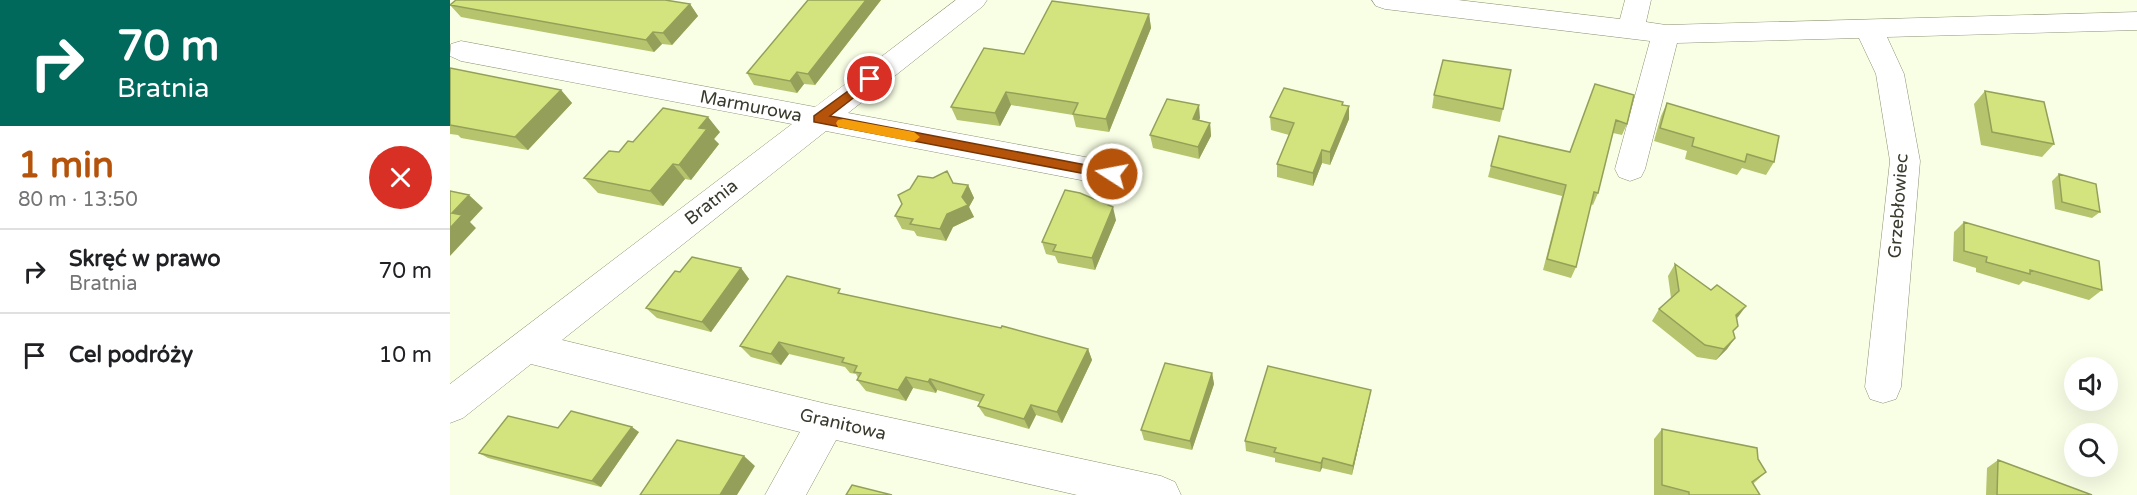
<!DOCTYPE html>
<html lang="pl">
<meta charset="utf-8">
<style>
:root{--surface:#fff;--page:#f6f6f6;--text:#202124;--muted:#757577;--line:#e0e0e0;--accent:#b45309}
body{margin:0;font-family:"Varela Round",sans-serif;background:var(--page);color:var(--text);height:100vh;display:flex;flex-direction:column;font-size:22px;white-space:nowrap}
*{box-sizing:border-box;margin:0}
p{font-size:20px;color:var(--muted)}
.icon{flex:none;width:33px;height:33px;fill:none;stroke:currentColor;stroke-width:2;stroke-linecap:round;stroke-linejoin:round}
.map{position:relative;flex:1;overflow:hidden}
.sheet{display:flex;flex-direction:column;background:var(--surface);width:450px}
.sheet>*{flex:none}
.hud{background:#00695c;color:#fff;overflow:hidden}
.controls{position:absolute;left:1614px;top:357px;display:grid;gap:12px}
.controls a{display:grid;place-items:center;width:54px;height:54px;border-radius:50%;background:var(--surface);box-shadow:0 6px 24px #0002;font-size:30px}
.pin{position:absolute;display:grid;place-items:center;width:51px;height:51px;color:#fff;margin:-26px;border:3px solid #fff;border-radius:50%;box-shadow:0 2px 6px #0007}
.me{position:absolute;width:66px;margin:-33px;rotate:281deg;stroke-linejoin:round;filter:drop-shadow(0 0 4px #0008)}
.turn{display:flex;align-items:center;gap:21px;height:126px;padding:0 18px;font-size:27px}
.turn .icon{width:78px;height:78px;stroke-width:2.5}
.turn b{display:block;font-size:42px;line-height:51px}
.round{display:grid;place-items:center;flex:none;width:63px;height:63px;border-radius:32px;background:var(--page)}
.summary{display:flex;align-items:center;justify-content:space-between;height:102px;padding:0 18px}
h1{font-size:36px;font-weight:800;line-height:45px;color:var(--accent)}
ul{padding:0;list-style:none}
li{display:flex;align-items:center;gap:18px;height:84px;padding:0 18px;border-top:2px solid var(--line)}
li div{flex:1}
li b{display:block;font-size:22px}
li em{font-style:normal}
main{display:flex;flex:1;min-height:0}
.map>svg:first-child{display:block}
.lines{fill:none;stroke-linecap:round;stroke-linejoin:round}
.street-casing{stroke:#8a9072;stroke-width:1}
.street{fill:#fff;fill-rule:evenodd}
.wall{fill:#b5c46d}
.shaded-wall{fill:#94a059}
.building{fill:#d3e47f;stroke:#94a059;stroke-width:1.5}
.route{fill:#b45309;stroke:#753606;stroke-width:1.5}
.slow{fill:#f59e0b}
.labels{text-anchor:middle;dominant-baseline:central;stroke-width:6;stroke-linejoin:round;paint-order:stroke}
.street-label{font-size:18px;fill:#383a2d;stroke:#fff}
</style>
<main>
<section class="sheet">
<div class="hud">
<div class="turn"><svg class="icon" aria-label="right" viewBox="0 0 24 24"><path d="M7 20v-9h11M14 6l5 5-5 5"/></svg><div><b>70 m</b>Bratnia</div></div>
</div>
<div class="summary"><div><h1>1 min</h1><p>80 m · 13:50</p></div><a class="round" style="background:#d93025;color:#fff"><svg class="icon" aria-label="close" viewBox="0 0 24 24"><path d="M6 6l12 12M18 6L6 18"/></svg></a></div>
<ul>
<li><svg class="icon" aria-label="right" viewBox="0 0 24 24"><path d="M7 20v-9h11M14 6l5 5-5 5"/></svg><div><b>Skręć w prawo</b><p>Bratnia</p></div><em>70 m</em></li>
<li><svg class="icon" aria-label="arrive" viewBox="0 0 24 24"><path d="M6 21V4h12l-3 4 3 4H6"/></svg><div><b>Cel podróży</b></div><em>10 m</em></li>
</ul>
</section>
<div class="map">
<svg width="1687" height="495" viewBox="0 0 1687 495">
<rect width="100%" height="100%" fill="#f9ffe5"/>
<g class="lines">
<g class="street-casing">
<path id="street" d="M506,0h31l-4,6 -135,107 264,49 11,4 5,8 -5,8 -11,4 -286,-55 -264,209 265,64 334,72 14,6 6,13h-104l-241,-55 -30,55h-41l35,-63 -269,-68 -68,54 -13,5v-39l342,-260 -331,-63 -11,-5 1,-12 10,-3 354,66z
M922,0h86l162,19 5,-19h26l-5,22 20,3 471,-13v18l-250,7 17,37 16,87 -19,226 -5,12 -13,4 -13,-4 -5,-12 25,-226 -14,-87 -17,-36 -182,5 -32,126 -4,8 -11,4 -11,-4 -4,-8 35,-128 -265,-32 -9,-3z"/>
</g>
<use href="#street" class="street"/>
</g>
<path class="wall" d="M358,0h73l-66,85 -11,-1 -7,9 -43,-8 -7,-12z
M240,4l8,12 -26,29 -10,-1 -8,8 -193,-35 -11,-12z
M699,14l2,14 -42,104 -33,-5 -3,-12 -62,-10 -11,21 -43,-6 -6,-13 73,-53z
M0,68l111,22 11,13 -44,47 -67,-12 -3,-3 -8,-1z
M1535,91l69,53 -12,13 -61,-12 -7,-41z
M984,95l69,14 -3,13 -68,-14z
M1184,95l-7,29 -5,11 -9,-2 -15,60 -5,12 -2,-1 -15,63 -5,11 -28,-8 19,-74 -74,-19 11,-41 71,16z
M893,102v3l6,1v13l-19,46 -8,-2 -9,23 -36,-9v-13l12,-29 -18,-5 -1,-13z
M1217,103l107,59 -8,13 -24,-7 -5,7 -52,-16 2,-8 -33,-10 7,-25z
M750,118l-1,2 11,3 1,13 -12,23 -46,-11 -3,-13z
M270,132l-6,7 5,5 -28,36 -6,-1 -22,27 -65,-13 -14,-15 49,-36z
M1609,174l41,38 -8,6 -37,-9 -3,-28z
M503,183l15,2 6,13 -5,9 5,10 -21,10 -7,14 -29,-5 -3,-5 -12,-2 -7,-13 7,-12z
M666,220l-21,50 -37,-7 -3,-7 -9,-2 -4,-12z
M1514,222l138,68 -13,10 -66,-19 -4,4 -43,-13v-4l-23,-7 1,-29z
M1225,264l62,54 -4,14 2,6 -8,11 -11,11 -19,-3 -45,-36 7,-12 12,-11 -3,-22z
M291,268l8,11 -38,53 -54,-14 -11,-10z
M394,294l244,55 4,11 -30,63 -26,-8 -7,14 -44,-13 -7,-10 2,-4 -43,-12 -1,3 -23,-5 -7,13 -40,-10 -9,-11 1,-2 -2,-4 -6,-1 -5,-6 -56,-13 -8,11 -30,-8 -11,-11z
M762,373l2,11 -22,66 -48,-10 -3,-10z
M919,400l-17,75 -30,-7 -2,4 -45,-10v-4l-29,-7 -1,-10z
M1212,429l96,30 8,13 -13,12 7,11h-106v-56z
M189,432l-38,55 -113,-29 -9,-5z
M1548,460l94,35h-106l1,-27z"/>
<path class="shaded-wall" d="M416,0h15l-66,85 -7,-11z
M240,4l8,12 -26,29 -9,-12z
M699,14l2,14 -42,104 -3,-13z
M203,32l9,12 -8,8 -8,-12z
M347,72l7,12 -7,9 -7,-12z
M111,90l11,13 -44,47 -13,-13z
M556,92l5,13 -11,21 -5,-13z
M749,105l1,13 -6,14 -1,-13z
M899,106v13l-19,46v-13z
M258,117l12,15 -6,7 5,5 -28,36 -12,-15 20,-37z
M760,123l1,13 -12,23 -1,-12z
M872,150v13l-9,23v-13z
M223,164l12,15 -22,27 -13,-15z
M518,185l6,13 -5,9 5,10 -21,10 -7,14 -6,-12 7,-15 15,-17z
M19,195l14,13 -13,14 6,6 -26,28v-28l2,-15z
M663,207l3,13 -21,50 -3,-12z
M291,268l8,11 -38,53 -9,-10z
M1296,306l-8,11 -10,9 8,-11z
M1285,338l-8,11 -11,11 8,-11z
M329,342l10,12 -8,11 -10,-11z
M638,349l4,11 -30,63 -5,-11z
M762,373l2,11 -22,66 -2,-9z
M456,377l7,11 -7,13 -8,-11z
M480,379l7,11 -1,3 -8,-11z
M921,390l-2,10 -17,75 1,-9z
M581,405l5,10 -7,14 -5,-10z
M182,427l7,5 -38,55 -9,-6z
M294,456l11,10 -18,29h-17z
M873,458l-1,10 -2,4 1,-9z"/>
<path class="building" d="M6,0h209l25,4 -27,29 -10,-1 -7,8 -196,-35z
M358,0h58l-58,74 -11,-2 -7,9 -43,-8z
M602,1l97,13 -43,105 -33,-5 5,-11 -72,-11 -11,21 -44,-6 33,-59 40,6z
M993,60l68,10 -8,39 -69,-14z
M0,68l111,22 -46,47 -65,-12z
M1145,84l39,11 -7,29 -11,-4 -18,73 -4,-1 -18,75 -29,-8 19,-74 -75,-19 8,-30 71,16z
M834,88l59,14 -1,3 7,1 -19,46 -8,-2 -9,23 -36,-9 17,-41 -24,-6z
M1535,91l59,11 10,42 -62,-12z
M717,99l32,6 -6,14 17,4 -12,24 -48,-12z
M1217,103l112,33 -5,26 -27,-8 -2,8 -53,-16 2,-8 -34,-10z
M213,108l45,9 -9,11 8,1 -28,36 -6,-1 -23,27 -66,-13 25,-27 10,1 9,-11 5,1z
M497,171l6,12 15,2 -6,12 6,8 -21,9 -7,15 -30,-5 3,-5 -18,-3 7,-12 -4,-9 12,-6 8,-13 15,2z
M1609,174l37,10 4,28 -38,-10z
M615,190l15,3 33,14 -21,51 -39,-7 3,-6 -14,-3z
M0,191l19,4 -17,18 10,2 -12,13z
M1514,222l135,39 3,29 -72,-20v4l-44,-12 1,-5 -23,-6z
M242,257l49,11 -39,54 -56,-14 29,-37 5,1z
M1225,264l36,26 6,-5 29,21 -10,9 2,11 -5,5 2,7 -11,11 -19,-4 -46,-36 20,-18z
M337,276l53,13 -2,4 163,35 1,-2 86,23 -31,63 -26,-7 -7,14 -46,-13 6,-11 -54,-16 -2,3 -22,-5 -8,13 -41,-10 4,-7 -7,-1 3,-6 -15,-4 2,-4 -65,-16 -8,12 -31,-8z
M715,363l47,10 -22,68 -49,-11z
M818,366l103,24 -18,76 -30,-8 -2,5 -47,-11 2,-4 -31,-7z
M121,411l61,16 -40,54 -113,-28 29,-37 50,12z
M1212,429l95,19 1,11 8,13 -14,10 8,13h-71v-3l-27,-7z
M227,440l67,16 -24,39h-80z
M1548,460l94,35h-95z
M402,485l40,10h-46z"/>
<path class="route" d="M420,75l4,1v6l-44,34 282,54 7,4 -7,5 -298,-57v-6z"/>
<path class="slow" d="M393,119l71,13 6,5 -6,5 -76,-15 -2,-4 2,-3z"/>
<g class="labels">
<g class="street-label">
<text transform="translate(301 106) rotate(11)">Marmurowa</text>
<text transform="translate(261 202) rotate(-38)">Bratnia</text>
<text transform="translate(1448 206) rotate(-86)">Grzebłowiec</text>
<text transform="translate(393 424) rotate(13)">Granitowa</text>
</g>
</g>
</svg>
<div class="controls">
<a><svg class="icon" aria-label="sound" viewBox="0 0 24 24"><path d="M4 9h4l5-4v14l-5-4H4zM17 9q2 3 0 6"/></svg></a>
<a><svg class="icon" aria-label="search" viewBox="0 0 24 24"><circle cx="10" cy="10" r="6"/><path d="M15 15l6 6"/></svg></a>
</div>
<div class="pin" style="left:420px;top:79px;background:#d93025"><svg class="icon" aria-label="arrive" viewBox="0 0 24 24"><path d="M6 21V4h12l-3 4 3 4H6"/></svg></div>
<svg class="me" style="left:662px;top:174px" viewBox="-20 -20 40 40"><circle r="17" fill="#b45309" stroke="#fff" stroke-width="3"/><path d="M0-11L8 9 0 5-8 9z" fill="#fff"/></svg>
</div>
</main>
